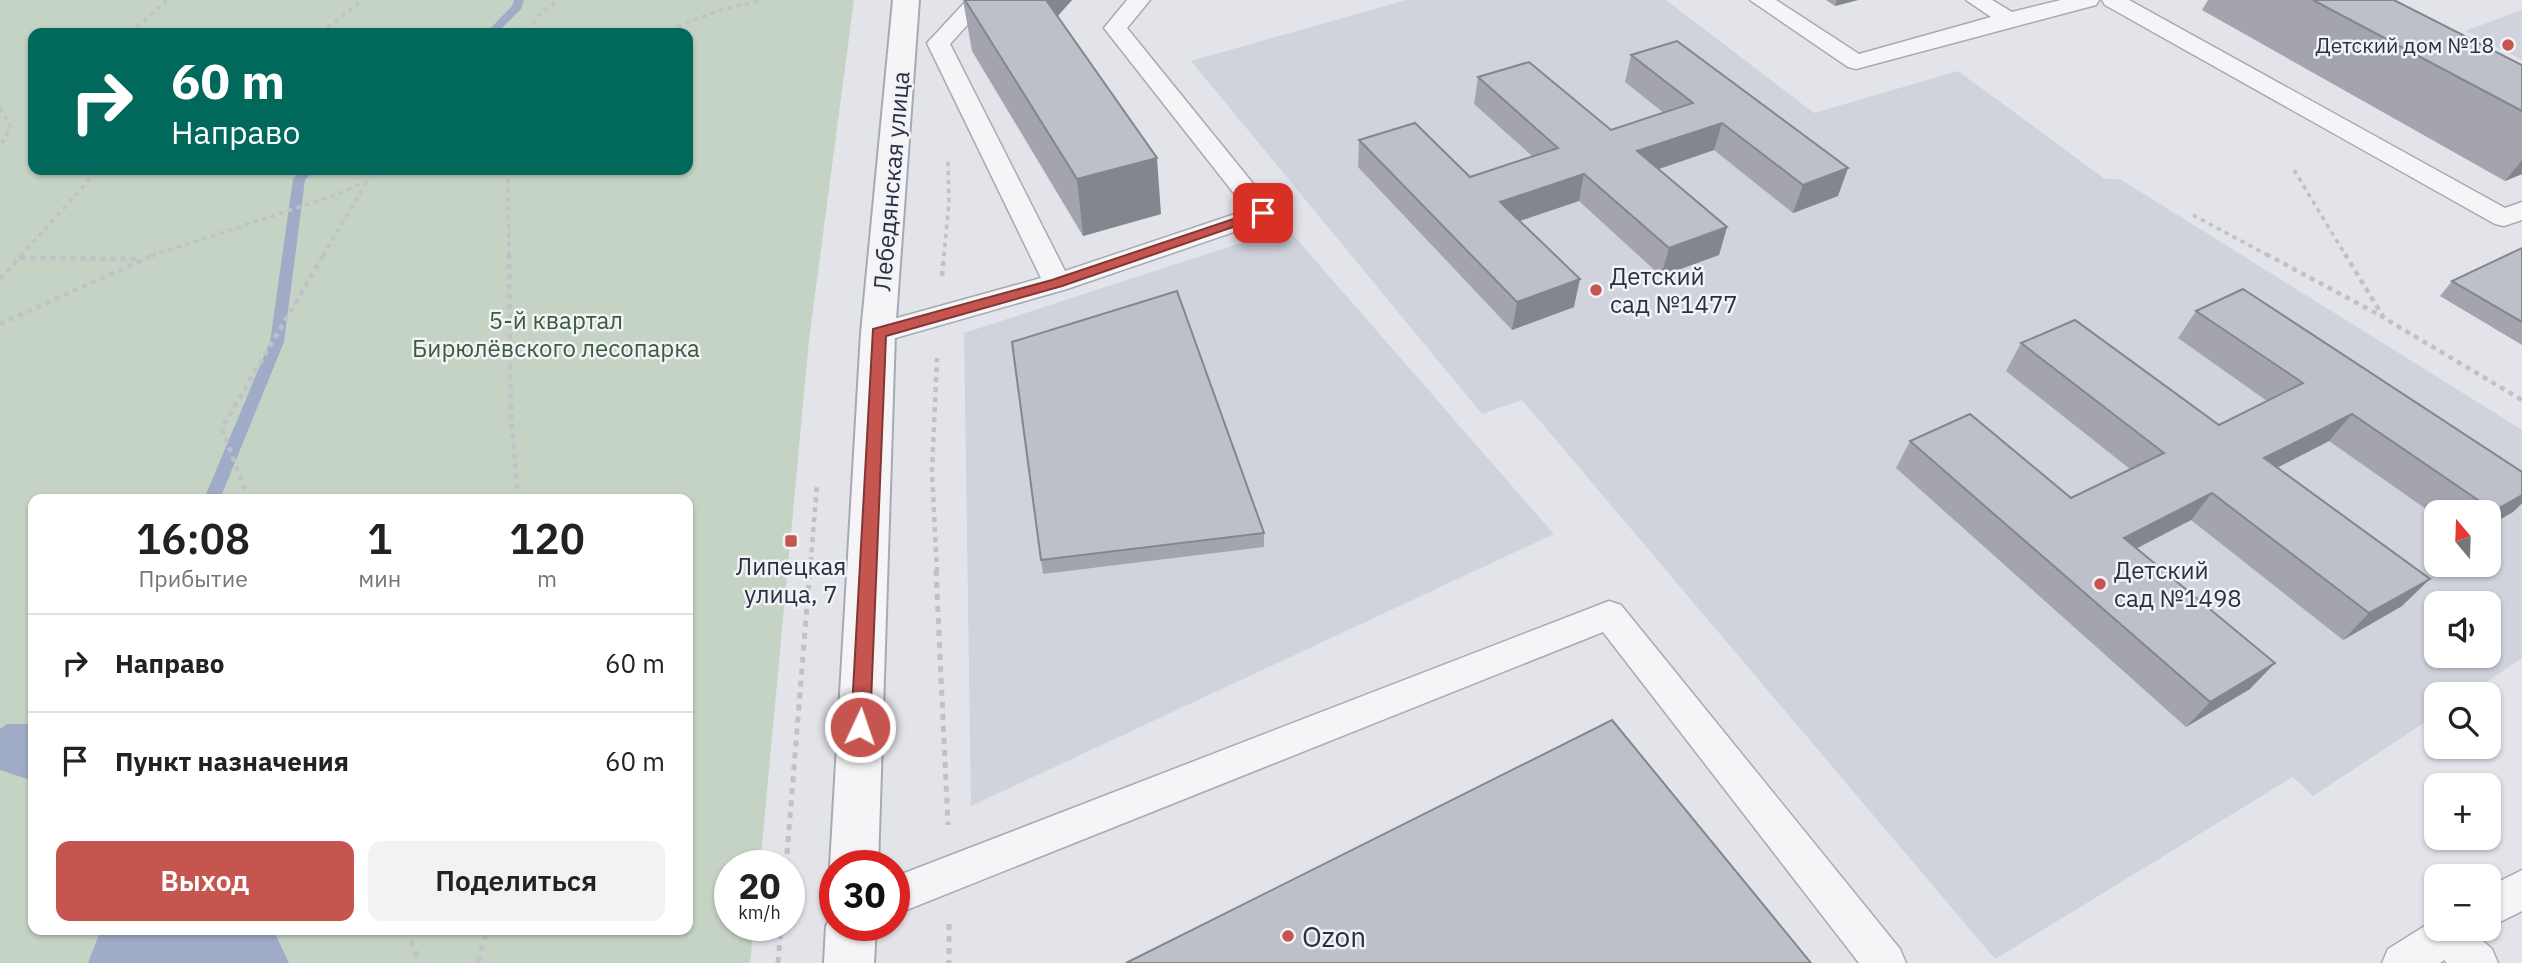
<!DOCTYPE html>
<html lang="ru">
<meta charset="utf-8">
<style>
:root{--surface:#fff;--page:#f2f2f2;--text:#222;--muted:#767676;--line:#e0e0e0;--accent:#c65550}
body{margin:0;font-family:"IBM Plex Sans",sans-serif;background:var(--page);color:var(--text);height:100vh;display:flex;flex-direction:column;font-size:26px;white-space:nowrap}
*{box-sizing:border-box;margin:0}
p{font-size:23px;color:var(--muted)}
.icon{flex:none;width:38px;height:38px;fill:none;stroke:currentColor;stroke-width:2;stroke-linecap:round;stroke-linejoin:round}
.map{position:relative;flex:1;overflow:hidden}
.details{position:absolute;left:28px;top:494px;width:665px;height:441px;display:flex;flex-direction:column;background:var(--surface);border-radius:14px;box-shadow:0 2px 5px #0004}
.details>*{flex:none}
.hud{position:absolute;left:28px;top:28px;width:665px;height:147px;border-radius:14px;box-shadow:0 2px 5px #0004;background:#00695c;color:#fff;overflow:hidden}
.needle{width:46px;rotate:341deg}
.fabs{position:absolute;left:2424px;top:500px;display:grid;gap:14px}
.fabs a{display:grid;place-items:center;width:77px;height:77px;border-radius:14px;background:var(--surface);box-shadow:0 2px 5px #0004;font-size:35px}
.speed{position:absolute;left:714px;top:850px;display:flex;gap:14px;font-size:35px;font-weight:700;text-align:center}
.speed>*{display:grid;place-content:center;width:91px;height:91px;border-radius:50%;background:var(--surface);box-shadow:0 2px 5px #0004;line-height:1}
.speed small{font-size:18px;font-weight:400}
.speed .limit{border:10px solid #d22;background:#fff;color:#111}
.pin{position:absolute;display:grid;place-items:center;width:60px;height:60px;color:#fff;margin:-30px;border-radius:14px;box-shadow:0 4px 10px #0006}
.me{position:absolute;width:77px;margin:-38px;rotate:3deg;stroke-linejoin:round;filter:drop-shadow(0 0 5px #0008)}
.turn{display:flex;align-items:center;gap:24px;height:147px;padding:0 28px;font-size:32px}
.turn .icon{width:91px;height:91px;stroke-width:2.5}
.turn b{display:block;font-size:49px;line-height:60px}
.eta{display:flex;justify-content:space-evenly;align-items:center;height:119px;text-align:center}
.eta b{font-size:42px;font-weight:600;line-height:49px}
.action{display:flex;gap:14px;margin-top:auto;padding:14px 28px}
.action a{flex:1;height:80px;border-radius:14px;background:var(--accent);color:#fff;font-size:28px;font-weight:600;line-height:80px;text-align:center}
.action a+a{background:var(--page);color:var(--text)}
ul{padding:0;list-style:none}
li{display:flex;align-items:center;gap:21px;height:98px;padding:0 28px;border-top:2px solid var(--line)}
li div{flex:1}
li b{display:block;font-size:26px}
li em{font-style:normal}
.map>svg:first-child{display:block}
.built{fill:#d1d3dc;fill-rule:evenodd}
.green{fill:#c5d3c4;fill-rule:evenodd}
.water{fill:#a0acc7}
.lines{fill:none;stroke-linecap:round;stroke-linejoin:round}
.stream{fill:#a0acc7;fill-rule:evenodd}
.lane-casing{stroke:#a7aab4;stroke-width:3}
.street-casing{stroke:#a7aab4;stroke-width:4}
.path-far2{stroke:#c0c2c8;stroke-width:3.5;stroke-dasharray:4.5 4.5;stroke-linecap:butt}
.path-far1{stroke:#c0c2c8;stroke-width:4.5;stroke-dasharray:5 5;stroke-linecap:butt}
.path{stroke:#c0c2c8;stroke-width:5;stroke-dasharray:6 6;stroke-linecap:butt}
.lane{fill:#f5f5f8;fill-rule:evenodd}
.street{fill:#f5f5f8;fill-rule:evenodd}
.wall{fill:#a3a4ad}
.shaded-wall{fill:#84868d}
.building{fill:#bdbfc9;stroke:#84868d;stroke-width:2}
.route{fill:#c65550;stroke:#813734;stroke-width:2}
.poi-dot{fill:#c65550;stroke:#f2f3f7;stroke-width:2.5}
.labels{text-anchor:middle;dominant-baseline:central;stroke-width:5;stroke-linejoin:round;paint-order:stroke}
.far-poi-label{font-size:21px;fill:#2b2f41;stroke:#f2f3f7;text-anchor:end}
.street-label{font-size:24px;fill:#2b2f41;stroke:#f2f3f7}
.poi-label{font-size:24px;fill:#2b2f41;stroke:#f2f3f7;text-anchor:start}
.park-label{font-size:24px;fill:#3a5c3a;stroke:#f2f3f7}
.near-poi-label{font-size:28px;fill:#2b2f41;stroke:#f2f3f7;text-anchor:start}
</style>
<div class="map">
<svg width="2522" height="963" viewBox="0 0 2522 963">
<rect width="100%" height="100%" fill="#e2e4ea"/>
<path class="built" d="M1406,0h260l148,113 144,-42 147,108h15l402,251v228l-55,37h-31v20l-123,81 -20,-19 -298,182 -473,-559 -40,14 -291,-353zM2436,513h52v52h-52zM2436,604h52v52h-52z
M2522,10v50l-57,-29z
M1287,228l267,306 -583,272 -7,-473z"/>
<path class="green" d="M0,0h854l-45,340 -49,526h-30v60h24l-4,37h-750zM33,33h655v137h-655zM33,499h655v430h-655z"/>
<path class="water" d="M7,724h26v57l-33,-11v-41z
M101,929h172l16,34h-201z"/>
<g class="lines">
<path class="stream" d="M514,0h10l-3,9 -24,24h-11l26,-27z
M302,170h13l-10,10 -21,162 -64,157h-16l66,-157 23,-163z"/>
<g class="lane-casing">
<path id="lane" d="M967,0h23l-40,44 115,227 182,-61 -143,-182 23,-28h23l-23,28 145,179 4,6 -4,6 -205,70 -189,54 -10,-3 -4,-7 4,-7 173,-48 -114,-235z
M1750,0h26l83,54 132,-37 -25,-17h26l20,12 49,-12h38l-3,5 -240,64 -8,-2z
M2102,0h27l376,208 17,-6v18l-18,6 -9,-2 -390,-219z
M1609,601l12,4 279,344 6,14h-47l-256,-331 -709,283v-38z
M2522,870v41l-34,17v-41z
M2436,919v10h41l-2,5 17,15 6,14h-51l-3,-3 -4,3h-58l6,-14z"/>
</g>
<g class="street-casing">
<path id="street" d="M893,0h26l-24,333 -17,533h-43v11l-5,-11 31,-533z
M835,909v17h41l-2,37h-50l2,-37z"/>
</g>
<path class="path-far2" d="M130,33l37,-33
M320,33l43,-33
M530,33l7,-16 20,-17
M660,33l63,-24 40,-9
M0,108l11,19 -11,20
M508,170l1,86
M2294,170l52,86
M2193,215l76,41
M21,256l77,-86
M151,256l182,-60 33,-14 6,-12
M323,256l43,-73
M944,256l5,-54 -1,-43"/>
<path class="path-far1" d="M509,254l2,162 7,83
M2266,254l117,63
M2345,254l39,64 138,82
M19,258l4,-4
M942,276l2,-22
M0,279l19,-21 119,1
M0,324l156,-70
M248,499l-26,-71 102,-174
M810,572l7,-87
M937,572l-5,-100 5,-114"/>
<path class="path" d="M936,570l12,255
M786,866l24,-296
M949,924v39
M406,929l14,34
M478,963l9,-34
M778,963l3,-37"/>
<use href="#lane" class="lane"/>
<use href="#street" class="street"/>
</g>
<path class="wall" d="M963,0h109l-14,16 103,198 -78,22 -111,-185z
M1826,0h32l-23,6z
M2208,0h186l128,65v109l-17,7 -303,-171z
M1631,55l207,141 -45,17 -79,-63 -56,19 69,58 -8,28 -58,21 -82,-75 -59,20 54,86 -62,23 -154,-163 1,-27 111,37 62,-21 -58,-52 4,-27 133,53 53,-17 -39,-31z
M2522,248v97l-82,-49 12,-15z
M2196,311l326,161v31l-9,9 -25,14v-13h-52v3l-107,-75 -52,27 125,138 -59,34 -152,-120 -55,29 114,140 -64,38 -290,-259 14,-27 161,57 59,-29 -124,-98 15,-28 198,82 48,-24 -89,-63z
M1264,533v14l-221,27 -2,-14z"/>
<path class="shaded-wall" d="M1036,0h36l-32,35z
M1837,0h21l-23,6z
M1722,123l-8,27 -84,29 7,-28z
M1157,158l4,56 -78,22 -6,-57z
M2522,160v14l-17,7z
M1848,168l-10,28 -45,17 10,-28z
M1584,174l-5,27 -84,28 5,-27z
M1727,227l-8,28 -58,21 8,-28z
M1580,279l-6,28 -62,23 5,-28z
M2352,414l-23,27 -86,44 21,-27z
M2212,493l-21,27 -87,45 20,-27z
M2522,495v8l-9,9 -25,14v-10l6,-5z
M2430,579l-28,27 -59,34 26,-27z
M2275,663l-25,26 -64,38 24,-25z"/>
<path class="building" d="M965,0h81l111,158 -80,21z
M2313,0h81l128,65v46z
M1677,41l171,127 -45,17 -81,-62 -85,28 90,76 -58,21 -85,-74 -84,28 80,77 -63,23 -158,-162 56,-17 55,54 88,-29 -80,-71 51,-15 82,68 82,-27 -62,-48z
M2522,248v74l-70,-41z
M2243,289l279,183v23l-28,16 -142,-97 -88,44 166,121 -61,34 -157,-120 -88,45 151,125 -65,39 -300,-261 60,-27 101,84 93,-45 -143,-110 54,-23 144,105 84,-42 -107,-72z
M1177,291l87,242 -223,27 -29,-218z
M1612,720l199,243h-685z"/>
<path class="route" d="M1263,209l7,4 -2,2 -206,71 -176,50 -16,391 -3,5 -7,3 -6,-3 -3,-5 22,-398 179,-49z"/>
<g class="poi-dot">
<circle cx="2508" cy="45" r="7"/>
<circle cx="1596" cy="290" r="7"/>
<rect x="784" y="534" width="14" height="14" rx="3.5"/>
<circle cx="2100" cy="584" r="7"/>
<circle cx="1288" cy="936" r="7"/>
</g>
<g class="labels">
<g class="far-poi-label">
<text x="2494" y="45">Детский дом №18</text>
</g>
<g class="street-label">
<text transform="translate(891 181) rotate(-85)">Лебедянская улица</text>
</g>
<g class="poi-label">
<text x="1610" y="276">Детский<tspan x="1610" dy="28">сад №1477</tspan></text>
<text x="791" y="566" text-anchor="middle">Липецкая<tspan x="791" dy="28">улица, 7</tspan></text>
<text x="2114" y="570">Детский<tspan x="2114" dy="28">сад №1498</tspan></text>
</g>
<g class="park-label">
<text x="556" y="320">5-й квартал<tspan x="556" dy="28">Бирюлёвского лесопарка</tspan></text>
</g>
<g class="near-poi-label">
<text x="1302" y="936">Ozon</text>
</g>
</g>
</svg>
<div class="fabs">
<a><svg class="needle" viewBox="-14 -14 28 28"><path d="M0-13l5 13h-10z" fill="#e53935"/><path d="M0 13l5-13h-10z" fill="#767676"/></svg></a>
<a><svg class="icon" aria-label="sound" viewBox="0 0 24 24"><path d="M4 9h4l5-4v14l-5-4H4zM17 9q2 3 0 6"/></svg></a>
<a><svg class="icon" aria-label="search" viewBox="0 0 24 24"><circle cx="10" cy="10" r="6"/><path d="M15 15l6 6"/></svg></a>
<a>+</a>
<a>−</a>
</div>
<div class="speed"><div>20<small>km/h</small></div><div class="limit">30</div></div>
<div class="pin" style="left:1263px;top:213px;background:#d93025"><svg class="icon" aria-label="arrive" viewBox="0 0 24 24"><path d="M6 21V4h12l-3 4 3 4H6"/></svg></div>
<svg class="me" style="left:860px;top:727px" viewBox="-20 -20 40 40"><circle r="17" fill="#c65550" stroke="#fff" stroke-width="3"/><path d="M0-11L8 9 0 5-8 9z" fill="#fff"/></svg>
<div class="hud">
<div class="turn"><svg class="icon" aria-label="right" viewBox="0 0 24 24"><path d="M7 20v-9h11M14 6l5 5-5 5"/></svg><div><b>60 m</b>Направо</div></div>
</div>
<section class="details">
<div class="eta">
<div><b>16:08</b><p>Прибытие</p></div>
<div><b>1</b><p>мин</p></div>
<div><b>120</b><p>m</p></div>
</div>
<ul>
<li><svg class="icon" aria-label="right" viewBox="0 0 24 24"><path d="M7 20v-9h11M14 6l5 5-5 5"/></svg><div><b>Направо</b></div><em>60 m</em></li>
<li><svg class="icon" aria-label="arrive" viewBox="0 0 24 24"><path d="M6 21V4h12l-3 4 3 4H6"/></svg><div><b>Пункт назначения</b></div><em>60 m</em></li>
</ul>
<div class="action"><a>Выход</a><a>Поделиться</a></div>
</section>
</div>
